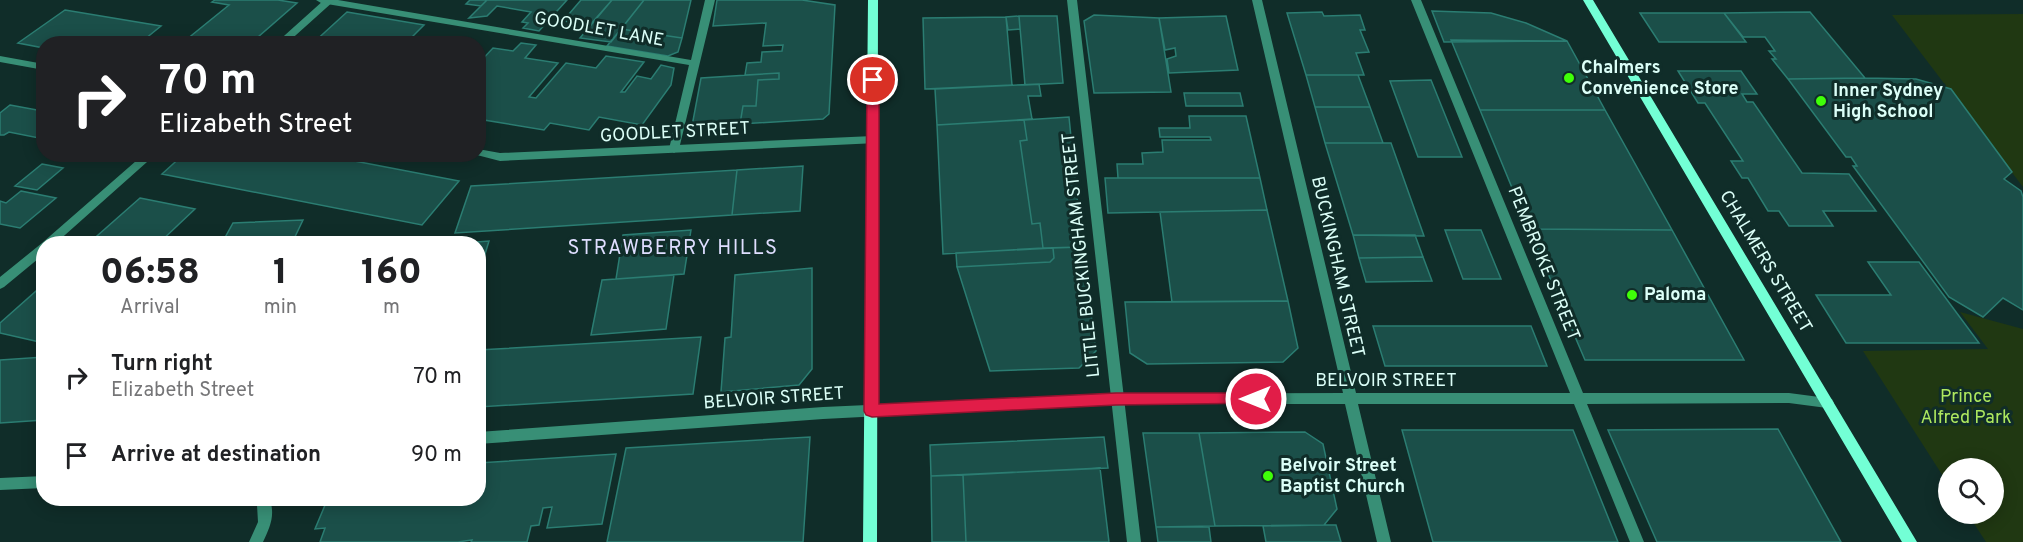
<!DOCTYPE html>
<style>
:root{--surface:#fff;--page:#f6f6f6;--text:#202124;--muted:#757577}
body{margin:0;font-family:Overpass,sans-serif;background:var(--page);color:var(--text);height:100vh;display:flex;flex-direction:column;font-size:22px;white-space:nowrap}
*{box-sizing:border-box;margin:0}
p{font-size:20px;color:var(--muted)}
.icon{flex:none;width:33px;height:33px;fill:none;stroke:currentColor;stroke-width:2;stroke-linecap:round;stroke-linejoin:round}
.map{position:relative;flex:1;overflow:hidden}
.sheet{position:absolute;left:36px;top:236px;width:450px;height:270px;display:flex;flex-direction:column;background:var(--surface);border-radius:24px;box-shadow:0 3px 15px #0003}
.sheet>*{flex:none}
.hud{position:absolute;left:36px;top:36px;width:450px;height:126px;border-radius:24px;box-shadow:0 3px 15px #0003;background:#202124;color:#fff;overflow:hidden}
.controls{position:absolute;left:1938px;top:458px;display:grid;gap:12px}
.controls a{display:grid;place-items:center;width:66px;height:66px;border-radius:50%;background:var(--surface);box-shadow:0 3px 15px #0003;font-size:30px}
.pin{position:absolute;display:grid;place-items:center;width:51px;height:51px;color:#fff;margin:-26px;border:3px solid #fff;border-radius:50%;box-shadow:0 2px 6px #0007}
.me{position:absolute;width:66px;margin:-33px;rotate:270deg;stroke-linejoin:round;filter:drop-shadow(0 0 4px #0008)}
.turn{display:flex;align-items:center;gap:21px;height:126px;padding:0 24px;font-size:27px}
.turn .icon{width:78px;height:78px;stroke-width:2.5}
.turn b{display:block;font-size:42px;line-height:51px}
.eta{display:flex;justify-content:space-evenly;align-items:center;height:102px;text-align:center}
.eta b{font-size:36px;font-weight:800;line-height:42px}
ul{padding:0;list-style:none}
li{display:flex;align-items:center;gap:18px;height:78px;padding:0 24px}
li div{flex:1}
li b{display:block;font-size:22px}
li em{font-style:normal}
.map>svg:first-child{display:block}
.green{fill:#203812}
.building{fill:#1b4f49;stroke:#2b7d72;stroke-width:1.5}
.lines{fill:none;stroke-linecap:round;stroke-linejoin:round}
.service{fill:#388f76;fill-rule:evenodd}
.minor{fill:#388f76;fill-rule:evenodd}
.secondary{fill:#73ffd5;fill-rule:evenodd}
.route{fill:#e11d48;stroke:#92132f;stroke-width:1.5}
.poi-dot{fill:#3fff08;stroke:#102d29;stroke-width:2}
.labels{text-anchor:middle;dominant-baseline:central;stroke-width:6;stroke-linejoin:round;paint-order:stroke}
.street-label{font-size:18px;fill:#dcfff8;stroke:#102d29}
.poi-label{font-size:18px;font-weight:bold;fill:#dcfff8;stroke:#102d29;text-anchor:start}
.park-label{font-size:18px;fill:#aee85f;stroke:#102d29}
.neighbourhood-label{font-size:20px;letter-spacing:1.5px;fill:#dfdeff;stroke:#102d29}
</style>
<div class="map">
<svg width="2023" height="542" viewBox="0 0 2023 542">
<rect width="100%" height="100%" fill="#102d29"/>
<path class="green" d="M2023,14v173l-131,-172z
M1960,312l63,17v213h-37l-19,-29h27v-45h-46v16l-85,-133 125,-2z"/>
<path class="building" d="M215,0h63l19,3 -47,41h-69l48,-39 -17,-3z
M470,0h17l-6,6 -15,-2z
M487,0h80l-28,31 -16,-3 5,-5 -6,-1 9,-10 -34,-6 -10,10 -18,2z
M581,0h31l-22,25 -27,-4z
M612,0h32l-33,42 -31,-4z
M644,0h47l-9,38 -61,-9z
M717,0h85l33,5 -6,109 -6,5 -83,5 3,-18h13l2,-26 21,-1v-6l-34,2 2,-12 14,-1 1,-10 20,-1 1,-6 -20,1 3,-23 -53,3z
M65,10l96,16 -16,13 14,2 -3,3h-112v4l-26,-5z
M1432,11l59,2 35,10 41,18 -123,1z
M347,12l77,13 -19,19h-93z
M1322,12l2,4 36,-1 5,15h-5l9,22 -13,1 8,22h-58l-19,-62z
M1810,12l55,66 -77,1 -16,-20h4l-7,-8h6l-10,-14h-22l-19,-24z
M1640,13h84l22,29h-87z
M1094,15l65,3 12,74 -77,1 -10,-72z
M1019,16h38l6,67 -38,2z
M1019,16l1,13 -12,1 -2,-13z
M1226,16l12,54 -69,3 -2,-14 9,-3 -1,-8 -10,2 -6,-32z
M1006,17l6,68 -87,4 -2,-71z
M621,29l61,9 -4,14 -10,4 -61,-10z
M1451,40l116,1 38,69h-125z
M521,43l15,2 -11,13 33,5 -29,34 7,1 30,-35 30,5 10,-12 38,6 -23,30h4l12,-16 14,3 10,-14 13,3 -3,17 -29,40 -43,-8 -10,13 -39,-7 -6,7 -66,-11v-55l15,-16 20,3z
M1678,71h63l16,23h-15l5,8h6l49,71 47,1 27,37h-53l10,15h-44l-10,-15h-11l-20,-33h-6l-11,-17h12l-38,-58h-7z
M779,73v6l-21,1 -2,26h-13l-3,18 -48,2 9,-48z
M1306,75h52l12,32h-55z
M1865,78l51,1 35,10 61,83 -8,7 17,12 2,6v113l-20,-12 -20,19 -34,-20 -96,-131h4l-6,-9h-5l-58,-78z
M1431,80l31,77h-44l-28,-76z
M1039,84l2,12h-13l4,23 -95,6 -2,-36z
M1184,93h56l3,13h-57z
M10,105l27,5 7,-1v26l-5,3 -30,-6 -5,3h-4v-22z
M1315,107h55l13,36h-58z
M1480,110h125l67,120 -143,-1z
M1189,116h57l14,62h-142l-1,-14h26l-1,-11 21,-1 -1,-12h49l-1,-3h-50l-1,-9h31z
M1069,117l13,130 -39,1 -3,-25 -8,1 -12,-83 7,-1 -3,-20z
M1024,120l3,20 -7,1 12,83 8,-1 3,25 -100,6 -6,-129z
M1325,143h66l33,93 -71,-1z
M184,154h134l141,27 -37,44 -260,-51z
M42,164l21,4 -26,22 -22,-4z
M803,166l-3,45 -68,4 5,-45z
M737,170l-5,45 -277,18 16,-47z
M1105,178h155l7,32 -159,3z
M21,191l35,7 -36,30 -20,-4v-23l6,2z
M140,198l55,11 -36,34h-70z
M1267,210l21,91 -116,1 -12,-90z
M303,220l-11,23h-70l11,-20z
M1529,229l143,1 72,130h-159z
M691,230l-7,44 -68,5 7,-44z
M1445,230h36l20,49h-38z
M1353,235h62l8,22 -64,1z
M489,241l-11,36v-34h-16z
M1082,247l14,104 -17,17 -89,3 -33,-104 93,-5 4,-4 -1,-10z
M1053,248l1,10 -4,4 -93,5 -1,-14z
M1423,257l9,24 -66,1 -7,-24z
M1868,262h51l60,81h-133l-30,-48h75z
M812,268v101l-13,16 -78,7 4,-54 6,-1 4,-62z
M674,275l-8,54 -75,6 11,-55z
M44,284v59l-44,-10v-10z
M1288,301l10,47 -15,14 -136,2 -17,-11 -5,-51z
M1373,326h158l16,40h-162z
M701,337l-8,57 -215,13v-57z
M44,357v63l-44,3v-63z
M1778,429l63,113h-184l-49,-112z
M1402,430h171l45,112h-185z
M1305,432l18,12 14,65 -13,16 -109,1 -16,-93z
M1143,433h56l16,93 -59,1z
M810,437l-7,105h-196l19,-94z
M1104,437l4,31 -177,8 -1,-31z
M616,454l-14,70 -55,4 5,-21 -9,1 -4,17 -8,1 -4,16h-56l1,-2 -14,2h-138l5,-14 -10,1 13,-31h150v-35z
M1100,468l9,74h-143l-3,-67z
M963,475l3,67h-34l-1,-66z
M1324,525h12l5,17h-75l-3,-16z
M1156,527h53l2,15h-53z"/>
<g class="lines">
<path class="service" d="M316,0h22l353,60 14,-60h10l-36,149 -5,4 -5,-4 20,-84 -368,-62z
M1067,0h10l64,542h-14z"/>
<path class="minor" d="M324,0h11l-49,44h-11z
M1252,0h10l94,393h214l-159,-393h10l162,393h206l38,5 5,1 2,4 -2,4 -5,1 -38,-5 -202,1 57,138h-14l-56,-138h-216l33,138h-14l-32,-138h-229l-293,15 -345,25v-12l345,-25 293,-13 227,-1z
M0,56l44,8v6l-44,-8z
M873,136l4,1 1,3 -1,3 -377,18 -27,-7h5v-5l22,4z
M144,154h12l-100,89h-12v11l-40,33 -4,2v-12l42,-34z
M44,476v12l-44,2v-12z
M251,498h18c7,16 1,29 -6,44h-14l9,-20 -1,-17z"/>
<path class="secondary" d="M868,0h10l-1,542h-14z
M1583,0h10l324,542h-15z"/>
</g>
<path class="route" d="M873,76l6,4v324l237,-11h140l5,1 2,5 -2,4 -145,2 -244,12 -6,-2 -2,-4 3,-331z"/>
<g class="poi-dot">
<circle cx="1569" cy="78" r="6"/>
<circle cx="1821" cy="101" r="6"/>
<circle cx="1632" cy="295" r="6"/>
<circle cx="1268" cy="476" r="6"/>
</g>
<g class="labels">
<g class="street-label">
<text transform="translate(599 30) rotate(10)">GOODLET LANE</text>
<text transform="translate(675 133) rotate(-3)">GOODLET STREET</text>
<text transform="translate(1082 255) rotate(-96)">LITTLE BUCKINGHAM STREET</text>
<text transform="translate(1765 262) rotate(59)">CHALMERS STREET</text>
<text transform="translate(1543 264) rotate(68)">PEMBROKE STREET</text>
<text transform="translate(1337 267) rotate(77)">BUCKINGHAM STREET</text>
<text x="1386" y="381">BELVOIR STREET</text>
<text transform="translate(774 399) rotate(-4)">BELVOIR STREET</text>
</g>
<g class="poi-label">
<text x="1581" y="68">Chalmers<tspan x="1581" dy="21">Convenience Store</tspan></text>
<text x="1833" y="91">Inner Sydney<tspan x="1833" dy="21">High School</tspan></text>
<text x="1644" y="295">Paloma</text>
<text x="1280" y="466">Belvoir Street<tspan x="1280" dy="21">Baptist Church</tspan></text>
</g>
<g class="park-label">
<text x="1966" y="397">Prince<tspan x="1966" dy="21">Alfred Park</tspan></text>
</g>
<g class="neighbourhood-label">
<text x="673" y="249">STRAWBERRY HILLS</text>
</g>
</g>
</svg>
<div class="controls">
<a><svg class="icon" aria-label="search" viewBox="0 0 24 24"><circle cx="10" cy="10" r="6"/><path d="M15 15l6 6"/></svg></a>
</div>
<div class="pin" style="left:873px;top:80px;background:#d93025"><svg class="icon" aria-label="arrive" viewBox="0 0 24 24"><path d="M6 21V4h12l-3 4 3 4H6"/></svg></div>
<svg class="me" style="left:1256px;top:399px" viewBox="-20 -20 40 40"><circle r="17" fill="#e11d48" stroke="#fff" stroke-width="3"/><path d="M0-11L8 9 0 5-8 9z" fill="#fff"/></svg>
<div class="hud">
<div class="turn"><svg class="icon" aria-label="right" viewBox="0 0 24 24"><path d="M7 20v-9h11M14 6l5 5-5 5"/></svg><div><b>70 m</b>Elizabeth Street</div></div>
</div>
<section class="sheet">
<div class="eta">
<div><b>06:58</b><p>Arrival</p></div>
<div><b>1</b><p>min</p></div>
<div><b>160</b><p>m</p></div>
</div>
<ul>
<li><svg class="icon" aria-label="right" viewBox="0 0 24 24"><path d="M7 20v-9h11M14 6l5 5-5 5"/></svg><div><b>Turn right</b><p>Elizabeth Street</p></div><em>70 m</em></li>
<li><svg class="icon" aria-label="arrive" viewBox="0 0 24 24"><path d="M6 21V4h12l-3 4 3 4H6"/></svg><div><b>Arrive at destination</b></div><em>90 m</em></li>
</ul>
</section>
</div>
